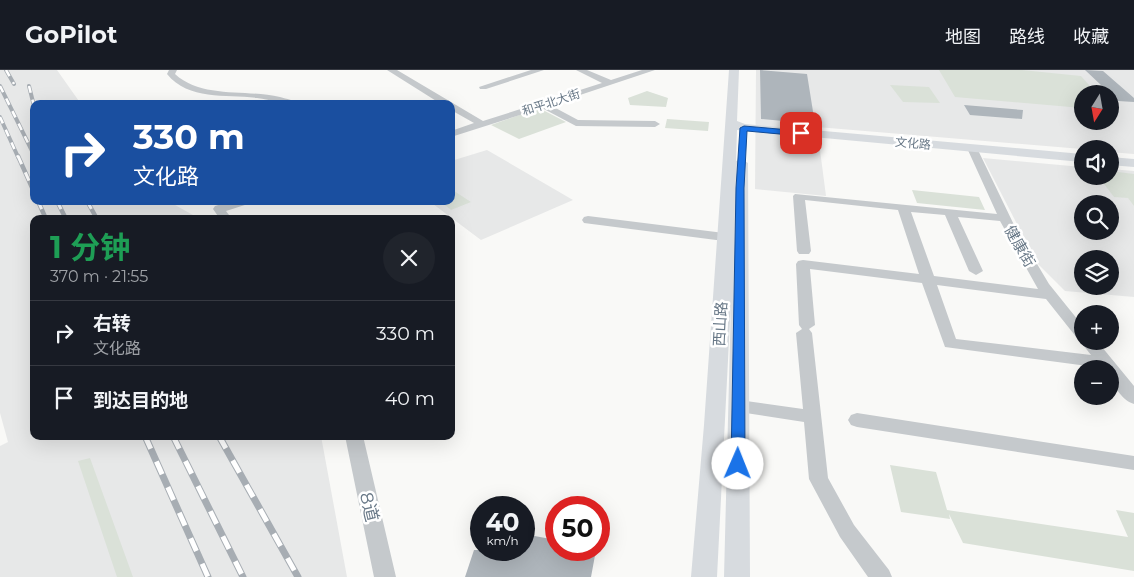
<!DOCTYPE html>
<html lang="zh">
<meta charset="utf-8">
<style>
:root{--surface:#171b24;--page:#20242c;--text:#f1f3f6;--muted:#9ea1a6;--line:#363941}
body{margin:0;font-family:Montserrat,"Noto Sans SC",sans-serif;background:var(--page);color:var(--text);height:100vh;display:flex;flex-direction:column;font-size:19px;white-space:nowrap}
*{box-sizing:border-box;margin:0}
p{font-size:16px;color:var(--muted)}
.icon{flex:none;width:28px;height:28px;fill:none;stroke:currentColor;stroke-width:2;stroke-linecap:round;stroke-linejoin:round}
.map{position:relative;flex:1;overflow:hidden}
.sheet{position:absolute;left:30px;top:145px;width:425px;height:225px;display:flex;flex-direction:column;background:var(--surface);border-radius:10px;box-shadow:0 5px 20px #0002}
.sheet>*{flex:none}
.guide{position:absolute;left:30px;top:30px;width:425px;height:105px;border-radius:10px;box-shadow:0 5px 20px #0002;background:#1a4fa0;color:#fff;overflow:hidden}
.needle{width:32px;rotate:191deg}
.tools{position:absolute;left:1074px;top:15px;display:grid;gap:10px}
.tools a{display:grid;place-items:center;width:45px;height:45px;border-radius:50%;background:var(--surface);box-shadow:0 5px 20px #0002;font-size:25px}
.speed{position:absolute;left:470px;top:426px;display:flex;gap:10px;font-size:25px;font-weight:700;text-align:center}
.speed>*{display:grid;place-content:center;width:65px;height:65px;border-radius:50%;background:var(--surface);box-shadow:0 5px 20px #0002;line-height:1}
.speed small{font-size:12px;font-weight:400}
.speed .limit{border:8px solid #d22;background:#fff;color:#111}
.pin{position:absolute;display:grid;place-items:center;width:42px;height:42px;color:#fff;margin:-21px;border-radius:10px;box-shadow:0 2px 8px #0006}
.me{position:absolute;width:55px;margin:-28px;rotate:1deg;stroke-linejoin:round;filter:drop-shadow(0 0 4px #0008)}
.turn{display:flex;align-items:center;gap:18px;height:105px;padding:0 20px;font-size:22px}
.turn .icon{width:65px;height:65px;stroke-width:2.5}
.turn b{display:block;font-size:35px;line-height:42px}
.round{display:grid;place-items:center;flex:none;width:52px;height:52px;border-radius:26px;background:var(--page)}
.summary{display:flex;align-items:center;justify-content:space-between;height:85px;padding:0 20px}
h1{font-size:30px;font-weight:700;line-height:38px;color:#1e9e55}
ul{padding:0;list-style:none}
li{display:flex;align-items:center;gap:15px;height:65px;padding:0 20px;border-top:1px solid var(--line)}
li div{flex:1}
li b{display:block;font-size:19px}
li em{font-style:normal}
header{display:flex;align-items:center;gap:30px;box-sizing:border-box;height:70px;padding:0 25px;background:var(--surface);border-bottom:1px solid var(--line)}
header strong{font-size:24px}
nav{display:flex;gap:28px;margin-inline-start:auto;font-size:18px}
.map>svg:first-child{display:block}
.built{fill:#e7e8e8;fill-rule:evenodd}
.green{fill:#dae1d8}
.building{fill:#aeb5bb}
.lines{fill:none;stroke-linecap:round;stroke-linejoin:round}
.minor{fill:#c5c9cc;fill-rule:evenodd}
.major{fill:#d7dbdf;fill-rule:evenodd}
.rail-far2-casing{stroke:#a7adb3;stroke-width:4}
.rail-far1-casing{stroke:#a7adb3;stroke-width:4.5}
.rail-casing{stroke:#a7adb3;stroke-width:7}
.rail-far2{stroke:#fff;stroke-width:2.5;stroke-dasharray:7;stroke-linecap:butt}
.rail-far1{stroke:#fff;stroke-width:3;stroke-dasharray:9;stroke-linecap:butt}
.rail{stroke:#fff;stroke-width:5;stroke-dasharray:14;stroke-linecap:butt}
.route{fill:#1a73e8;stroke:#114b97}
.labels{text-anchor:middle;dominant-baseline:central;stroke-width:5;stroke-linejoin:round;paint-order:stroke}
.far-street-label{font-size:12px;fill:#687887;stroke:#fff}
.street-label{font-size:15px;fill:#687887;stroke:#fff}
.near-street-label{font-size:18px;fill:#687887;stroke:#fff}
</style>
<header>
<strong>GoPilot</strong>
<nav><a>地图</a><a>路线</a><a>收藏</a></nav>
</header>
<div class="map">
<svg width="1134" height="507" viewBox="0 0 1134 507">
<rect width="100%" height="100%" fill="#f9f9f7"/>
<path class="built" d="M0,0h57l24,34h-47v97h134l32,18h-166v217h287l26,141h-347v-131l8,-4 -8,-29z
M756,0h378v84l-24,-2v-3h-28l-265,-22 9,69 -71,-7zM1082,24h28v27h-28z
M487,80l86,50 -92,40 -52,-39h22v-40z
M983,88l99,9v9h28v-7l24,2v126l-69,-6 -28,-28zM1082,134h28v27h-28zM1082,189h28v27h-28z"/>
<path class="green" d="M939,0h83l59,6 16,18h-15v14l-127,-11z
M890,15l39,2 11,16 -37,-1z
M647,21l21,7 -2,9 -36,-2 -2,-7z
M539,38l27,14 -47,17 -28,-14z
M667,49l42,3 -1,9 -43,-3z
M1110,101l24,3v32l-6,-8 -14,-1 -16,-21h12z
M451,119l20,13 -20,8 -11,-9h11z
M912,120l67,7 6,13 -68,-7z
M90,388l43,119h-16l-39,-116z
M890,395l46,7 11,38 181,27 -12,-27 18,3v58l-171,-28 -14,-29 1,5 -49,-7z"/>
<path class="building" d="M760,0l47,4 8,50 -54,-5z
M1085,0l18,1 31,27v4l-16,-1z
M964,35l59,5 -1,9 -52,-4z
M524,464l32,6v10h40l-5,27h-126l9,-27h50z"/>
<g class="lines">
<path class="minor" d="M169,0h8l-2,4c27,25 72,15 105,23 7,2 14,3 18,7 -14,0 -27,-4 -41,-6 -31,-4 -68,3 -90,-24z
M387,0h10l86,51 119,-38 -26,-13h11l24,10 31,-10h13l-105,35 28,15 77,1 5,3 -5,3 -79,-1 -34,-18 -91,29v-6l23,-8 -23,-13v-6h-10z
M531,0h13l-58,19h-6l-1,-2z
M972,75l5,3 38,79 34,57 33,41v16h15l37,45v18c-13,-4 -24,-22 -24,-35l-165,-22 -23,-64 -112,-14 5,56 -6,4 3,4 16,145 26,47 35,45 3,7h-24l-28,-40 -31,-58 -5,-57 -65,-10 -6,-2 -3,-4 3,-4 6,-2 64,9 -7,-76 6,-4 -3,-4 -3,-61 2,-3 5,-1 116,14 -21,-64 -93,-10 6,51 -2,3h-10l-2,-3 -4,-55 2,-2 202,20 -30,-66zM911,142l34,3 24,56 7,4 7,-4 -25,-54 42,4 38,68 -104,-13zM937,215l109,14 31,39 5,1 -2,2 11,14 -135,-16z
M231,131h19l-2,3 -22,7 6,8h-12l-7,-10 2,-3z
M588,146l136,17 6,4 -6,4 -140,-18 -2,-3 2,-3z
M857,343l277,43v14l-277,-43 -6,-2 -3,-5 3,-5z
M345,366h18l33,141h-22z"/>
<path class="major" d="M729,0h10l-2,51 8,3 337,30v8l-345,-32 -1,31 5,-2 7,4 2,414h-26l7,-276 -14,276h-26l13,-152z
M1110,87l24,2v8l-24,-2z"/>
<g class="rail-far2-casing">
<path id="rail-far2" d="M6,0l8,14
M0,16l34,69
M29,16l5,20
M0,47l18,40"/>
</g>
<g class="rail-far1-casing">
<path id="rail-far1" d="M18,86l16,36
M38,131l8,18
M57,131l9,18
M87,131l10,18"/>
</g>
<g class="rail-casing">
<path id="rail" d="M145,366l63,141
M173,366l70,141
M219,366l79,141"/>
</g>
<use href="#rail-far2" class="rail-far2"/>
<use href="#rail-far1" class="rail-far1"/>
<use href="#rail" class="rail"/>
</g>
<path class="route" d="M744,56l57,5 4,2 -4,3 -54,-5 -3,57 1,276 -2,4 -5,1 -5,-1 -2,-4 5,-276 4,-60z"/>
<g class="labels">
<g class="far-street-label">
<text transform="translate(551 32) rotate(-18)">和平北大街</text>
<text transform="translate(913 73) rotate(5)">文化路</text>
</g>
<g class="street-label">
<text transform="translate(1020 176) rotate(60)">健康街</text>
<text transform="translate(720 254) rotate(-87)">西山路</text>
</g>
<g class="near-street-label">
<text transform="translate(369 437) rotate(77)">8道</text>
</g>
</g>
</svg>
<div class="tools">
<a><svg class="needle" viewBox="-14 -14 28 28"><path d="M0-13l5 13h-10z" fill="#e53935"/><path d="M0 13l5-13h-10z" fill="#9ea1a6"/></svg></a>
<a><svg class="icon" aria-label="sound" viewBox="0 0 24 24"><path d="M4 9h4l5-4v14l-5-4H4zM17 9q2 3 0 6"/></svg></a>
<a><svg class="icon" aria-label="search" viewBox="0 0 24 24"><circle cx="10" cy="10" r="6"/><path d="M15 15l6 6"/></svg></a>
<a><svg class="icon" aria-label="layers" viewBox="0 0 24 24"><path d="M12 4l9 5-9 5-9-5zM3 14l9 5 9-5"/></svg></a>
<a>+</a>
<a>−</a>
</div>
<div class="speed"><div>40<small>km/h</small></div><div class="limit">50</div></div>
<div class="pin" style="left:801px;top:63px;background:#d93025"><svg class="icon" aria-label="arrive" viewBox="0 0 24 24"><path d="M6 21V4h12l-3 4 3 4H6"/></svg></div>
<svg class="me" style="left:738px;top:394px" viewBox="-20 -20 40 40"><circle r="19" fill="#fff"/><path d="M0-13L10 11 0 6-10 11z" fill="#1a73e8"/></svg>
<div class="guide">
<div class="turn"><svg class="icon" aria-label="right" viewBox="0 0 24 24"><path d="M7 20v-9h11M14 6l5 5-5 5"/></svg><div><b>330 m</b>文化路</div></div>
</div>
<section class="sheet">
<div class="summary"><div><h1>1 分钟</h1><p>370 m · 21:55</p></div><a class="round"><svg class="icon" aria-label="close" viewBox="0 0 24 24"><path d="M6 6l12 12M18 6L6 18"/></svg></a></div>
<ul>
<li><svg class="icon" aria-label="right" viewBox="0 0 24 24"><path d="M7 20v-9h11M14 6l5 5-5 5"/></svg><div><b>右转</b><p>文化路</p></div><em>330 m</em></li>
<li><svg class="icon" aria-label="arrive" viewBox="0 0 24 24"><path d="M6 21V4h12l-3 4 3 4H6"/></svg><div><b>到达目的地</b></div><em>40 m</em></li>
</ul>
</section>
</div>
